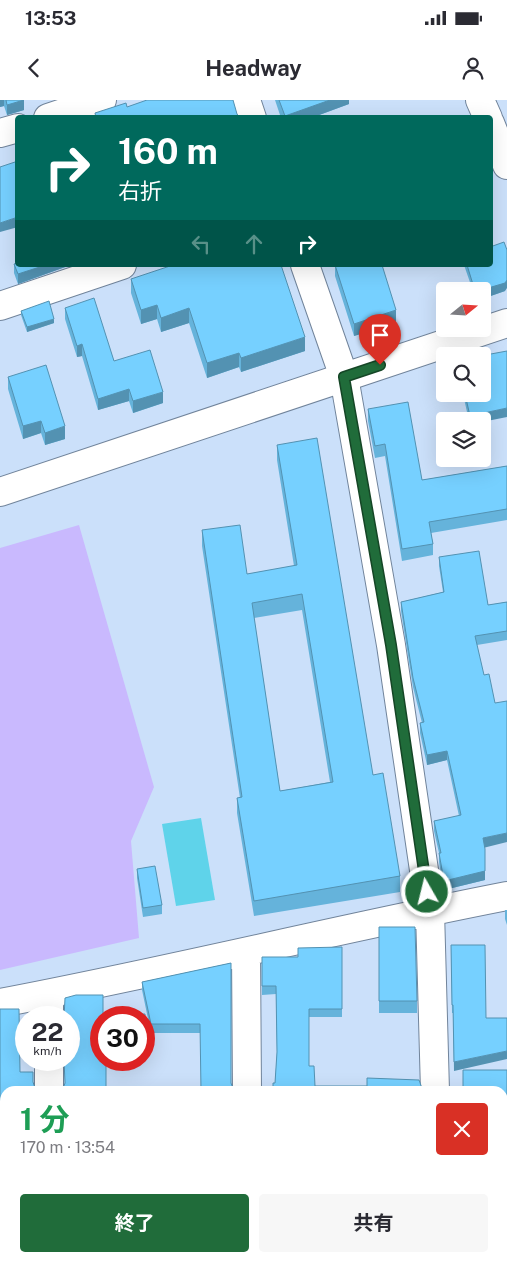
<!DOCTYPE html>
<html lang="ja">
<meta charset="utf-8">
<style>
:root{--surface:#fff;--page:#f7f7f7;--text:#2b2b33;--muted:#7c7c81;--accent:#206c3a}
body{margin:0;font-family:"Public Sans","Noto Sans JP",sans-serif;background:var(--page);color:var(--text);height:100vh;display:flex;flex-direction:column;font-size:19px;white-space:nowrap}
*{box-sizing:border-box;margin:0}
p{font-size:16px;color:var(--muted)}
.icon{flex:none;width:28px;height:28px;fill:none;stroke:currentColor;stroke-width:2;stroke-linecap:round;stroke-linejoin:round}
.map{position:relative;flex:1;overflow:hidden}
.details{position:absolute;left:0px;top:986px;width:508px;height:176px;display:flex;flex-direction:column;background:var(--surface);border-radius:15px 15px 0 0;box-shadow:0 5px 20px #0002}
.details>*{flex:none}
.top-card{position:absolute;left:15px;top:15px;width:478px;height:152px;border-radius:5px;box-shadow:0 5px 20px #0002;background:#00695c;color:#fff;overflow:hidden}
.needle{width:32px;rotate:72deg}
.buttons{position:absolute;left:436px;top:182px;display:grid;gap:10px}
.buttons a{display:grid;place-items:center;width:55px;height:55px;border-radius:5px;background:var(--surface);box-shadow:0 5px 20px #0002;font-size:25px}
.speed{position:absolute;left:15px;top:906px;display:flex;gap:10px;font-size:25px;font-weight:700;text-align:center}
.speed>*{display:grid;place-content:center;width:65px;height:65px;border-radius:50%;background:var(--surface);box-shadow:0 5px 20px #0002;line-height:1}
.speed small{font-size:12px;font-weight:400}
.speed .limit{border:8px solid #d22;background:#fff;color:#111}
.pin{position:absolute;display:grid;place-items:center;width:42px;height:42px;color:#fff;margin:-51px -21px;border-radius:50% 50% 50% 0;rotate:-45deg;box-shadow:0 0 5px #0007}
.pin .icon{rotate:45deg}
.me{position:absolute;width:55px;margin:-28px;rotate:352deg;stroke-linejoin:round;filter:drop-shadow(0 0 4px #0008)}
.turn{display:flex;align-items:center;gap:18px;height:105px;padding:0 20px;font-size:22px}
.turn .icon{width:65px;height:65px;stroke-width:2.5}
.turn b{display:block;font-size:35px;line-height:42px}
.lanes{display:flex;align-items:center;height:48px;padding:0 20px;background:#0003;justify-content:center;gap:25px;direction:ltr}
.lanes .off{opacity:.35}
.round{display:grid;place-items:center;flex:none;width:52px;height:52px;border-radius:5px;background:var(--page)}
.overview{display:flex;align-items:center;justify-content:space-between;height:85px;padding:0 20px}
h1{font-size:30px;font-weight:700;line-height:38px;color:#1e9e55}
.button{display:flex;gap:10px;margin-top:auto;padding:10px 20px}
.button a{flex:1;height:58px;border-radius:5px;background:var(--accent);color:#fff;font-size:20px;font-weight:700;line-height:58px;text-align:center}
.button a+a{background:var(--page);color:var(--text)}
.status{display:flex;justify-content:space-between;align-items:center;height:35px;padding:0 25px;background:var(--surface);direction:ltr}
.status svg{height:14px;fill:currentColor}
header{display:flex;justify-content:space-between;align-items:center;height:65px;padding:0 20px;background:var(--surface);font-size:22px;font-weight:700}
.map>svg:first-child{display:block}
.green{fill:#c9b9fe}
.water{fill:#5fd3ea}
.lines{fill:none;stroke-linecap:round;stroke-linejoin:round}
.minor-casing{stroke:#71849b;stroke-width:30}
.highway-casing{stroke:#71849b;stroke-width:30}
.minor{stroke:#fff;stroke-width:28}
.highway{stroke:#fff;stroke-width:28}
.wall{fill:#65b3db;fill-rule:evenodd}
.shaded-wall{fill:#5392b2}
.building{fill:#76d0ff;stroke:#5392b2;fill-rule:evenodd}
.route-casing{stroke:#154626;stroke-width:12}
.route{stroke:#206c3a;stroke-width:9}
</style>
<div class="status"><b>13:53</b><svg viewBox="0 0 49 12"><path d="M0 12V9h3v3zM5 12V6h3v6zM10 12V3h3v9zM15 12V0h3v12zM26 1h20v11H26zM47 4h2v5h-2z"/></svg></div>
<header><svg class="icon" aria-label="back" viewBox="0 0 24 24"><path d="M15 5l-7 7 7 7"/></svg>Headway<svg class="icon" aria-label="person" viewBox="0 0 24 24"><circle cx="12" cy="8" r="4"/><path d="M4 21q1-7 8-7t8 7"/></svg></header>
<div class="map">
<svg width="507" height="1162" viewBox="0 0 507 1162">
<rect width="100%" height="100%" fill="#cbe0fa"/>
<path class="green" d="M79,425l75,262 -23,54 8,97 -139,32v-422z"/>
<path class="water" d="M201,718l14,82 -39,6 -14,-82z"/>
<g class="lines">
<g class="minor-casing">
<path id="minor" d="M246,0l6,18
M48,18l54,-18
M0,33l18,-5
M305,165l39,112 47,268 39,266 5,180
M0,206l122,-41
M0,392l507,-169
M246,852l1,139
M49,894v24
M0,903c170,-32 337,-74 507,-107
M49,960v31
M0,1028h5
M50,1158v4
M248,1158v4
M440,1158v4"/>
</g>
<g class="highway-casing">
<path id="highway" d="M480,0l8,18
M490,23l17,42"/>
</g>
<use href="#minor" class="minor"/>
<use href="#highway" class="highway"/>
</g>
<path class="wall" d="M0,0h24v10l-17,5 -3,-9 -4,1z
M275,0h74v4l-38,14h-30z
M14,164l54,1v1l-50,18 -4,-11z
M335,165h47l14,58 -42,13 -19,-60z
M464,165h26l15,26 -23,8v-8h-9z
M131,179l174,72 -64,21 -2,-5 -32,11 -18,-55 -28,9 -4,-13 -16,5 -10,-31z
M65,208l49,53 49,42 -30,10 -4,-12 -31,9 -16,-54 -5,1 -12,-38z
M21,211l33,12 -27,9 -6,-17z
M8,277l57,62 -20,6 -4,-12 -18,6 -15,-50z
M463,294h19v27h-13z
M368,309l54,71 85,-14v54l-76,13 2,11v11l-31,6 -17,-105 -10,2 -7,-37z
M277,345l96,330 27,101v16l-146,24 -17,-103v-15h3l-38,-252v-16l45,44 47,-8 -17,-106zM302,510l28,172 -50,9 -26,-173z
M439,457l49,48 19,-3v38l-30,5 8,235 -41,10 -5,-28v-9l-5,-22v-10l25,-5 -12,-56 -20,5 -7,-32v-10h2l-9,-36 -12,-76v-9l42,-10 -4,-26z
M137,769l25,36v9l-19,3 -6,-39z
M505,810h2v15l-2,-6z
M379,827l38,74v12h-38z
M451,845h34l-31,126 -1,-58h-1z
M342,847v70h-33v49l6,20 -42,5 2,-8 2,-31 -1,-58 -14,1v-38h36z
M231,863l-31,70h-49l-9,-43v-8z
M0,909l20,63 13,10 3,9h-31v22l-5,-1z
M145,914v36h-1v-32h-43l2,-3z
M507,970v63h-5v-42z
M426,1158v4h-165z"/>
<path class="shaded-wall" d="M0,0h4v6l-4,1z
M24,0v10l-17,5v-10z
M330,0h19v4l-38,14h-26v-2z
M18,117v10l-18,5v-9z
M46,165h22v1l-50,18v-10z
M507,180v8l-2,3 -23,8v-8h-4z
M157,205v14l-16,5v-14z
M189,208v15l-28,9v-14z
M396,210v13l-42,13v-12z
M54,219v4l-27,9v-5z
M305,237v14l-64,21v-14z
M82,244v12l-5,1v-11z
M239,253v14l-32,11v-15z
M129,289v12l-31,9v-11z
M163,292v11l-30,10v-12z
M507,308v9l-25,5v-1h-12v-5z
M41,321v12l-18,6v-13z
M65,326v13l-20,6v-12z
M447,651v9l-20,5v-10z
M507,733v9l-24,6v-10z
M485,771v9l-41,10v-9z
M507,951v8l-53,12v-9z"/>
<path class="building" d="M6,0h18l-17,5z
M147,0h86l4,14 3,4h-144l-1,-5 31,-10 1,4z
M279,0h51l-45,16z
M18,61v56l-18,6v-56z
M504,142l3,8v30l-2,3 -27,8h-3l-8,-26h23v-18z
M18,163v2h28l-28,9 -4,-10z
M173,165h108l24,72 -64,21 -2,-5 -32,10 -18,-55 -28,10 -4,-13 -16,5 -10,-31z
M335,165h47l14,45 -42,14z
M94,198l20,63 36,-11 13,42 -30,9 -4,-12 -31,10 -16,-55 -5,2 -12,-38z
M49,201l5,18 -27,8 -6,-16z
M507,251v57l-37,8 -5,-22h17v-38h-2z
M46,265l19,61 -20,7 -4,-12 -18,5 -15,-49z
M408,302l14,78 85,-14v43l-78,13 4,22 -31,5 -17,-105 -10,2 -7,-37z
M317,338l56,337 10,-2 17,103 -146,25 -17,-103 5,-1 -40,-267 38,-5 7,49 50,-9 -20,-120zM302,494l31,188 -53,9 -28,-188z
M479,451l9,54 19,-3v29l-32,5 9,39 5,-1 6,29 12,-2v132l-24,5 2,11v22l-41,10 -5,-28h2l-7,-32 27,-6 -14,-64 -20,4 -7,-32 4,-1 -11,-44 -12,-76 43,-10 -5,-35z
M155,766l7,39 -19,3 -6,-39z
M379,827h36l2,74h-38z
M451,845h34l1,73h21v33l-53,11 -1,-57h-1z
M342,847v62h-33v57h5l1,20h52v-8l52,2 4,11h-150v-8h2l2,-31 -1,-66h-14v-29h36v-9z
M231,863v120l3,8h-33l-1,-67h-49l-9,-42z
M76,895h27v20l42,-1v27h-1v-23h-43v42h5v31h-44l3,-8 -1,-23h5v-42h-5l1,-20z
M0,909h19l1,63h13v10l3,9h-31v14l-5,-1z
M463,970h44v55h-5v-34h-39z
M5,1034v124h24l1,4h-30v-127z
M502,1096h5v66h-46h2v-4h39z
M64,1158h169l2,4h-172z
M262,1158h164v2l-26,1v1h-19v-3l-37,1v2h-83z"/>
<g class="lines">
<g class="route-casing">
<path id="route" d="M380,265l-36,12 47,268 36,247"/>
</g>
<use href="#route" class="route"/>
</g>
</svg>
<div class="buttons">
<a><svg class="needle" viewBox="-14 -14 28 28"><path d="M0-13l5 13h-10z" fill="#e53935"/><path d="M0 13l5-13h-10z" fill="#7c7c81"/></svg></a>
<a><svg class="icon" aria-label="search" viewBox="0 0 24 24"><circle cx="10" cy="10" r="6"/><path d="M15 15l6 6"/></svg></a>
<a><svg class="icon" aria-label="layers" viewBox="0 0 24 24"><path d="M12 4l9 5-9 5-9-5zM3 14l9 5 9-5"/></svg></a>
</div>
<div class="speed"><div>22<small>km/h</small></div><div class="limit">30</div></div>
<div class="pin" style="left:380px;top:265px;background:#d93025"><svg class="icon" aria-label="arrive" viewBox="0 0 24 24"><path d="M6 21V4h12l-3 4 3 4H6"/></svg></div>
<svg class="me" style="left:427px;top:792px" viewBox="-20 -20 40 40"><circle r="17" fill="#206c3a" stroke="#fff" stroke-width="3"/><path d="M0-11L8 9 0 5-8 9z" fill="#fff"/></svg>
<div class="top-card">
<div class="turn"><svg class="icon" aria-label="right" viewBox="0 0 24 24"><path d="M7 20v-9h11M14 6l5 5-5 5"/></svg><div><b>160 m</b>右折</div></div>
<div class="lanes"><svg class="icon off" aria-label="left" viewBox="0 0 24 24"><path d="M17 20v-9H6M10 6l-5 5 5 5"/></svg><svg class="icon off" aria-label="ahead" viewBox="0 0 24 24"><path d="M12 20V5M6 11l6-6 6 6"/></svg><svg class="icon" aria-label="right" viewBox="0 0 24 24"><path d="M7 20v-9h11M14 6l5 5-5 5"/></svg></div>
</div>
<section class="details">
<div class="overview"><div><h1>1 分</h1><p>170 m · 13:54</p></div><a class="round" style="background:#d93025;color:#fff"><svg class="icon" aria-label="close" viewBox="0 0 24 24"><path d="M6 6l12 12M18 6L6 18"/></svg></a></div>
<div class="button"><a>終了</a><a>共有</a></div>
</section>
</div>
